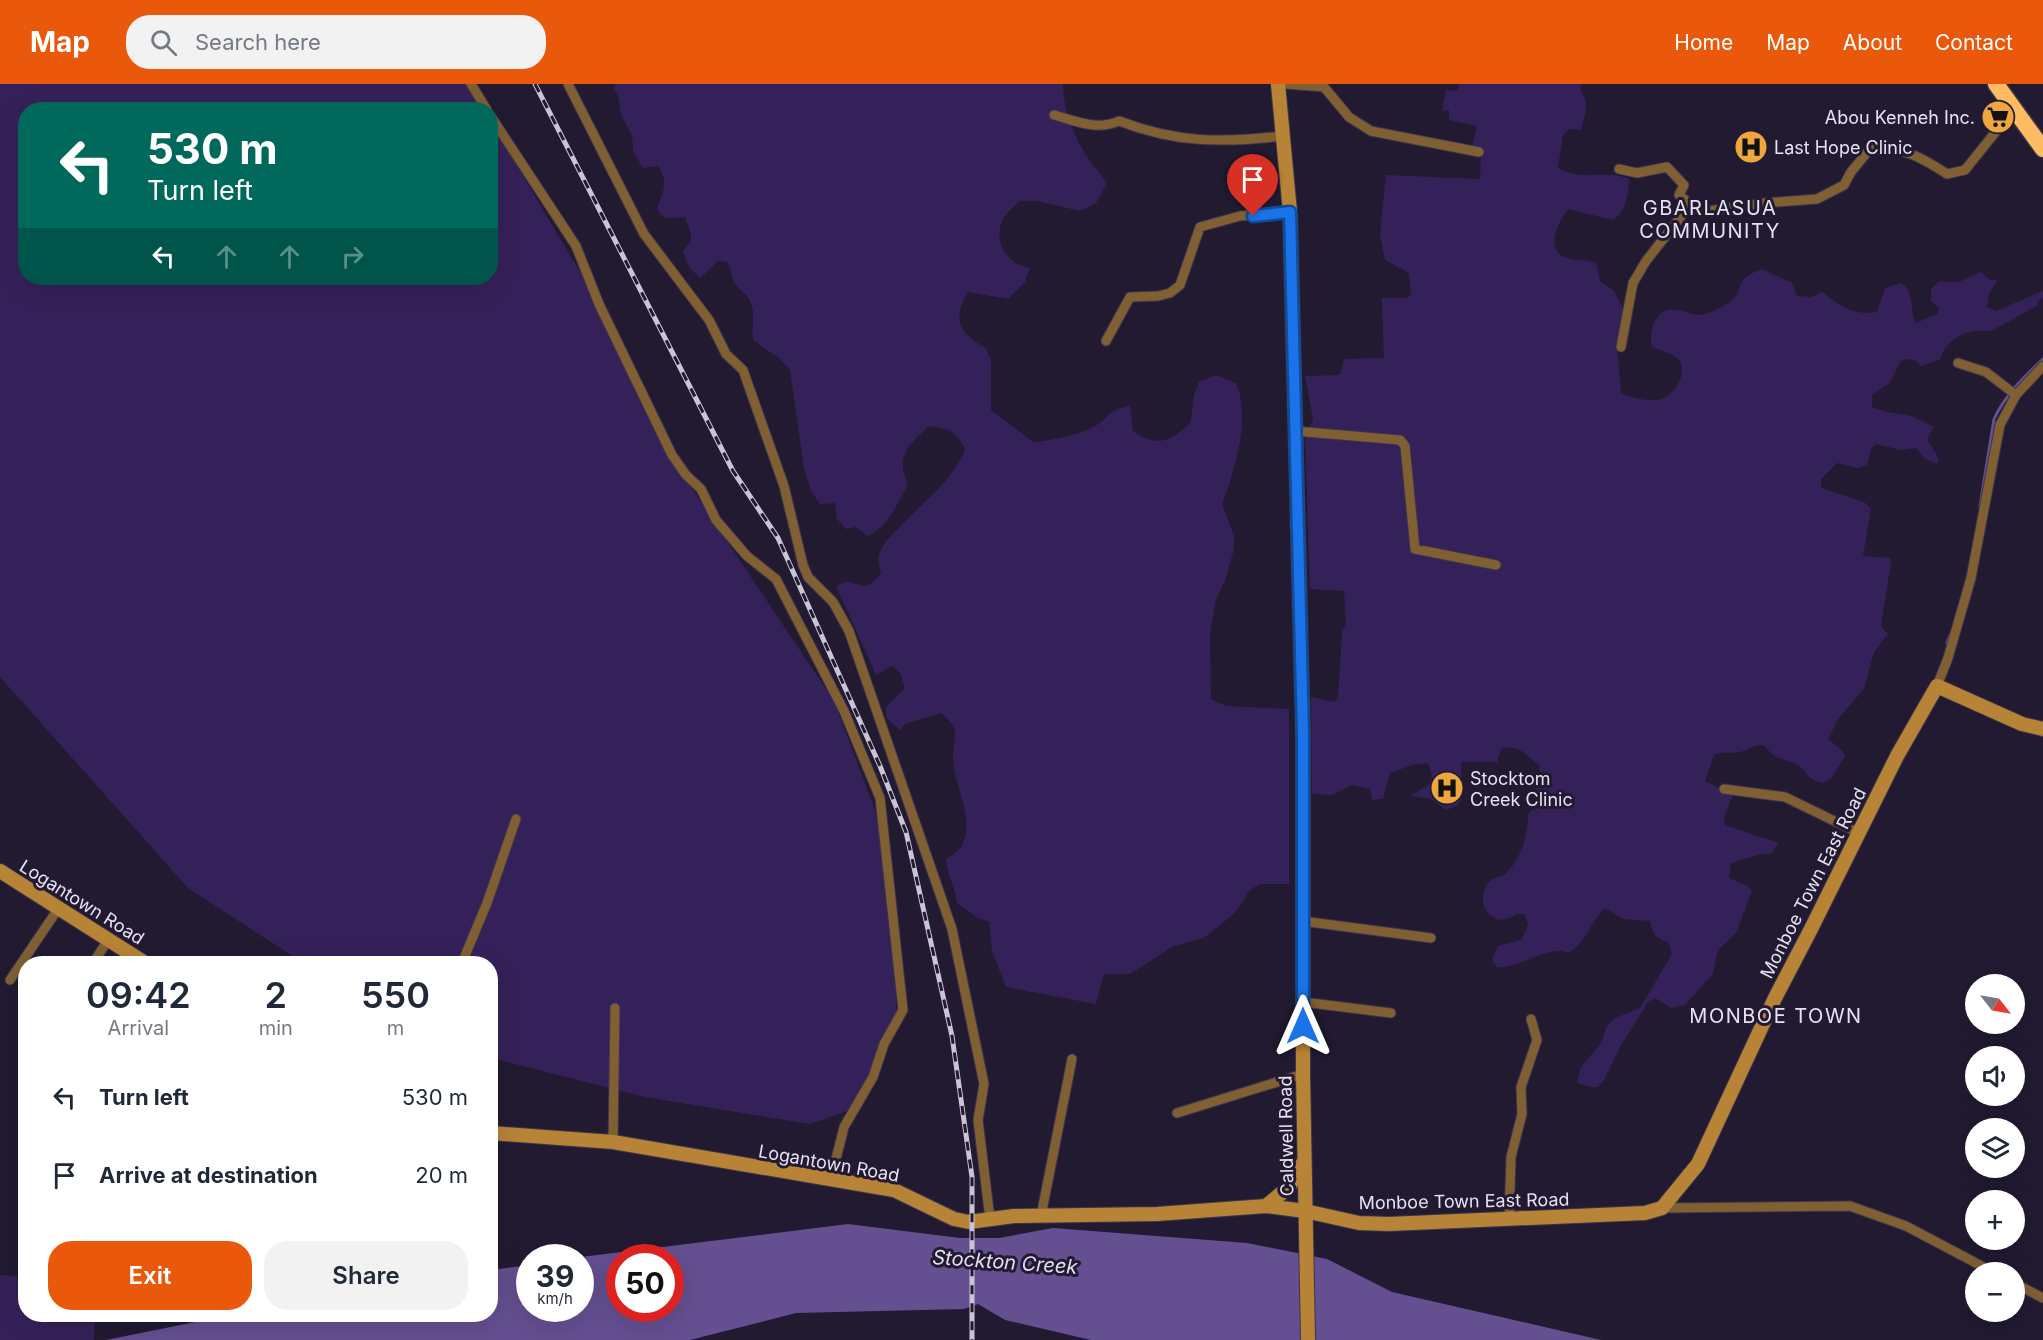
<!DOCTYPE html>
<meta charset="utf-8">
<style>
:root{--surface:#fff;--page:#f2f2f3;--text:#1f2937;--muted:#747a83;--accent:#ea580c}
body{margin:0;font-family:Inter,sans-serif;background:var(--page);color:var(--text);height:100vh;display:flex;flex-direction:column;font-size:22px;white-space:nowrap}
*{box-sizing:border-box;margin:0}
p{font-size:20px;color:var(--muted)}
.icon{flex:none;width:33px;height:33px;fill:none;stroke:currentColor;stroke-width:2;stroke-linecap:round;stroke-linejoin:round}
.map{position:relative;flex:1;overflow:hidden}
.panel{position:absolute;left:18px;top:872px;width:480px;height:366px;display:flex;flex-direction:column;background:var(--surface);border-radius:24px;box-shadow:0 6px 24px #0002}
.panel>*{flex:none}
.top-card{position:absolute;left:18px;top:18px;width:480px;height:183px;border-radius:24px;box-shadow:0 6px 24px #0002;background:#00695c;color:#fff;overflow:hidden}
.needle{width:39px;rotate:121deg}
.fabs{position:absolute;left:1965px;top:890px;display:grid;gap:12px}
.fabs a{display:grid;place-items:center;width:60px;height:60px;border-radius:50%;background:var(--surface);box-shadow:0 6px 24px #0002;font-size:30px}
.speed{position:absolute;left:516px;top:1160px;display:flex;gap:12px;font-size:30px;font-weight:700;text-align:center}
.speed>*{display:grid;place-content:center;width:78px;height:78px;border-radius:50%;background:var(--surface);box-shadow:0 6px 24px #0002;line-height:1}
.speed small{font-size:15px;font-weight:400}
.speed .limit{border:9px solid #d22;background:#fff;color:#111}
.pin{position:absolute;display:grid;place-items:center;width:51px;height:51px;color:#fff;margin:-62px -26px;border-radius:50% 50% 50% 0;rotate:-45deg;box-shadow:0 0 6px #0007}
.pin .icon{rotate:45deg}
.me{position:absolute;width:66px;margin:-33px;rotate:0deg;stroke-linejoin:round;filter:drop-shadow(0 0 4px #0008)}
.turn{display:flex;align-items:center;gap:21px;height:126px;padding:0 30px;font-size:27px}
.turn .icon{width:78px;height:78px;stroke-width:2.5}
.turn b{display:block;font-size:42px;line-height:51px}
.lanes{display:flex;align-items:center;height:57px;padding:0 30px;background:#0003;justify-content:center;gap:30px;direction:ltr}
.lanes .off{opacity:.35}
.eta{display:flex;justify-content:space-evenly;align-items:center;height:102px;text-align:center}
.eta b{font-size:36px;font-weight:600;line-height:42px}
.action{display:flex;gap:12px;margin-top:auto;padding:12px 30px}
.action a{flex:1;height:69px;border-radius:24px;background:var(--accent);color:#fff;font-size:24px;font-weight:600;line-height:69px;text-align:center}
.action a+a{background:var(--page);color:var(--text)}
ul{padding:0;list-style:none}
li{display:flex;align-items:center;gap:18px;height:78px;padding:0 30px}
li div{flex:1}
li b{display:block;font-size:22px}
li em{font-style:normal}
header{display:flex;align-items:center;gap:36px;box-sizing:border-box;height:84px;padding:0 30px;background:var(--accent);color:#fff}
header strong{font-size:28px}
nav{display:flex;gap:33px;margin-inline-start:auto;font-size:21px}
.search{width:420px;height:54px;background:var(--page);display:flex;align-items:center;gap:15px;box-sizing:border-box;padding:0 21px;border-radius:24px;color:var(--muted);font-size:22px}
.map>svg:first-child{display:block}
.green{fill:#352159}
.water{fill:#644f91;fill-rule:evenodd}
.lines{fill:none;stroke-linecap:round;stroke-linejoin:round}
.stream{stroke:#644f91;stroke-width:3}
.street-casing{stroke:#3d364c;stroke-width:11}
.secondary-casing{stroke:#3d364c;stroke-width:16}
.highway-casing{stroke:#3d364c;stroke-width:19}
.street{stroke:#805f33;stroke-width:9}
.secondary{stroke:#b78337;stroke-width:14}
.highway{stroke:#febc62;stroke-width:16}
.rail-casing{stroke:#c9c5d6;stroke-width:5}
.rail{stroke:#211a31;stroke-width:3;stroke-dasharray:9;stroke-linecap:butt}
.route-casing{stroke:#114b97;stroke-width:15}
.route{stroke:#1a73e8;stroke-width:10}
.labels{text-anchor:middle;dominant-baseline:central;stroke-width:6;stroke-linejoin:round;paint-order:stroke}
.poi-label{font-size:18px;fill:#e6e2f2;stroke:#211a31;text-anchor:start}
.street-label{font-size:18px;fill:#e6e2f2;stroke:#211a31}
.neighbourhood-label{font-size:20px;letter-spacing:1.5px;fill:#e6e2f2;stroke:#211a31}
.water-label{font-size:20px;font-style:italic;fill:#e3def2;stroke:#211a31}
</style>
<header>
<strong>Map</strong>
<div class="search"><svg class="icon" aria-label="search" viewBox="0 0 24 24"><circle cx="10" cy="10" r="6"/><path d="M15 15l6 6"/></svg>Search here</div>
<nav><a>Home</a><a>Map</a><a>About</a><a>Contact</a></nav>
</header>
<div class="map">
<svg width="2043" height="1256" viewBox="0 0 2043 1256">
<rect width="100%" height="100%" fill="#211a31"/>
<path class="green" d="M0,0h468l15,25 -457,1v168h464l1,-156 108,182 59,134 176,263 53,141 10,177 -44,90 -43,15 -165,-27 -154,-39 -1,-95h-187l-115,-75 -188,-211z
M616,0h447c0,27 12,55 27,77 5,8 12,13 17,23l-11,19 -16,8 -43,-10h-18c-5,6 -13,12 -16,18 -11,22 4,46 27,49l-5,14 -17,17 -40,-7c-16,27 -10,41 18,56l5,13v49l42,32c21,-2 41,-6 60,-15 18,-8 12,-18 37,-21l3,25c25,17 37,11 58,-9l3,-27 5,-13 17,-7 20,8c15,34 -1,87 -14,121l12,32v13l-9,32 -9,18 -6,36 1,64 15,7 63,3v175h-29l-10,6 -14,22 -32,26 -30,8 -44,28h-26l-8,30 -90,-17 -14,-36 -3,-29 -11,-4 -21,-15c-1,-17 -11,-28 -11,-44 5,-3 12,-8 15,-12 16,-25 -8,-64 -8,-89 0,-24 10,-26 -12,-45l-36,11 -5,6 -14,-12v-11l19,-19 -5,-15 -8,-7 -16,9 -40,-89 11,-5 15,5 8,-1 11,-12c-2,-8 -4,-15 0,-23 3,-8 12,-16 18,-22 23,-26 53,-45 66,-79 -9,-18 -16,-20 -36,-23 -11,10 -28,24 -26,41 0,7 4,12 4,19 -9,17 -21,44 -40,50l-11,-9 -10,2 -9,-10 -2,-16 -15,1 -9,-13 -7,-23 -14,-98 -11,-12 -25,-17c-4,-13 2,-25 -3,-38 -3,-10 -15,-14 -18,-23 -3,-7 -1,-12 -6,-18l-9,-1 -18,17 -11,-11 -6,-15 8,-11v-7l-6,-17 -20,1 -8,-8c5,-18 13,-27 1,-44l-15,2 -10,-17 -1,-16 -11,-20 -2,-16 -5,-12z
M1459,0h123l-2,4 6,13v9l-5,20 -12,-1 -6,6 -5,33c24,14 48,1 71,11 0,13 -3,33 -16,41l-45,-11c-11,15 -25,44 2,50 10,3 18,-1 27,6l3,16 14,10 9,18 -6,35 4,49c11,5 24,8 37,7 15,-2 32,-28 20,-41 -6,-6 -19,-9 -26,-12 -3,-11 0,-26 9,-34 12,-10 31,5 45,1 6,-2 20,-9 25,-13 15,-13 0,-21 31,-32l30,14 5,13 14,1 11,-5c17,14 32,24 55,20l8,-24 16,-5c14,8 8,27 15,40l21,-9 2,-6 -8,-7v-12l8,-8 20,1 22,-10 10,9 5,-2 1,3 -8,11 -2,14 9,4 47,-20v7l-6,3 1,4c-15,8 -30,18 -46,25 -7,3 -11,0 -18,1 -16,3 -30,12 -33,28l-20,7 -6,-6 -10,-1 -5,3 -10,21 -18,12v12l15,5 25,4 22,11 -7,12 12,20 -2,5 -12,-5 -9,-11 -15,2 -25,-6 -4,3 -5,18 -9,3 -21,-5 -16,16v9l43,14 7,6 -8,48 27,2 1,4 -10,64 7,8 -14,18 -10,37 -26,30 -10,20 15,12 2,5 -14,23 -8,4c-17,-3 -15,-13 -27,-19 -15,-7 -19,-2 -32,-19 -11,-1 -15,5 -24,7 -10,2 -17,-1 -26,3l-9,26 28,14 -9,22 1,8 53,18 -7,11h-11l-29,9 -2,15 19,8 4,5 -16,42 -18,17 -5,24 -28,31 -14,3 -16,-10 -7,4 -27,43 -17,35 -6,7h-9l-12,-4 4,-16 20,-24 5,-15 9,-10 25,-10 32,-54 -4,-12c-13,-4 -15,-8 -18,-21l-27,-2 -18,-11c-15,13 -16,33 -37,45 -19,-10 -48,17 -71,14l-5,-7 6,-14 23,-6 7,-15 -3,-11h-9c-21,17 -41,-7 -30,-28 4,-9 12,-7 19,-12 16,-14 23,-40 23,-60l5,-5 7,-43c-14,-10 -21,-23 -39,-17l-4,13h-36l1,37 -5,7 -11,4 -15,-11 -21,-3 20,-12 2,-8 -4,-13 -16,2 -22,8 -7,26 -11,1 -2,-11 -18,-4 -20,10 -20,-1 -1,-97 24,5 3,-5 4,-65 4,-8 -2,-33 -34,-2 -5,-153 8,-17 -8,-43 35,-1 4,-16 40,-1 -2,-60h26l3,-4 -2,-21 -24,-13 -5,-25 6,-60 94,4 1,-30 -9,-3 5,-20 -28,-6v-10l-7,1 4,-21 12,1z
M0,1191l25,2 1,37h69l-1,26h-94z"/>
<path class="water" d="M848,1140l112,14h39l54,-10 194,15 80,16 65,33 209,48h-510l-86,-20 -27,-16 -14,5 -168,4 -106,27h-584l129,-26h255l1,-44 38,-5 1,43h50l1,-51zM620,1173h50v51h-50z"/>
<g class="lines">
<path class="stream" d="M1980,422l14,-87c11,-24 30,-42 49,-60
M1947,559l3,-8"/>
<g class="street-casing">
<path id="street" d="M471,0l16,26
M568,0l76,150 65,86 17,34 17,16 41,116 19,79 5,12 25,25 16,29 103,298 32,155 -6,36 12,99
M1286,0l38,3 25,30 22,14 108,21
M490,31l86,131 23,58 73,151 14,20 15,14 15,31 31,36 29,23 68,132 36,87 23,212 -19,34 -11,33 -29,50 -10,40 -9,13
M1054,31c22,6 43,16 65,6 57,22 104,22 163,15
M1619,85l18,4 30,-6 17,18 -5,10 22,17 63,-9 53,-4 27,-14 7,-13 19,-23c32,-3 51,8 77,25l18,-4 49,-61
M1106,257l24,-44 28,-1 12,-3 10,-8 20,-58 40,-11 50,-4
M1621,263l12,-64 13,-22 44,-56
M1958,279l28,9 30,23
M1295,347l105,9 5,6 10,103 81,16
M1937,602l11,-28 23,-80 29,-153 16,-30 27,-29
M1724,705l61,8 74,36
M1302,837l129,17
M93,879l15,-23
M462,879l25,-60 29,-84
M10,896l48,-71
M1303,918l88,11
M1177,1029l126,-39
M613,1058l2,-134
M1662,1124l188,-2 56,20 87,46
M1041,1132l31,-157
M1509,1136l2,-63 11,-43 -1,-27 16,-47 -6,-21
M2014,1199l29,15"/>
</g>
<g class="secondary-casing">
<path id="secondary" d="M1278,0l12,128 13,523v339l5,266
M0,787l145,92
M490,1049l123,9 281,48 60,29 15,3 45,-6 143,-2 109,-8 39,5 54,12 30,1 256,-11 17,-5 36,-44 77,-166 36,-69 86,-173 40,-70 85,38 21,5
M1266,1122l23,-19 14,-24"/>
</g>
<g class="highway-casing">
<path id="highway" d="M1996,0l47,65"/>
</g>
<use href="#street" class="street"/>
<use href="#secondary" class="secondary"/>
<use href="#highway" class="highway"/>
<g class="rail-casing">
<path id="rail" d="M535,0l198,387 45,67 102,228 26,66 46,204 20,141v163"/>
</g>
<use href="#rail" class="rail"/>
</g>
<g class="lines">
<g class="route-casing">
<path id="route" d="M1253,132l37,-4 13,523v291"/>
</g>
<use href="#route" class="route"/>
</g>
<defs>
<g id="supermarket-disc" transform="scale(1.725)"><circle r="9.5" fill="#efa73d" stroke="#211a31"/><path d="M-6-5.5h2.5l.6 2H6L4.5 2H-2.5L-4.4-4H-6ZM-1.5 3.2a1.3 1.3 0 1 0 .1 0ZM3 3.2a1.3 1.3 0 1 0 .1 0Z" fill="#111"/></g>
<g id="hospital-disc" transform="scale(1.725)"><circle r="9.5" fill="#efa73d" stroke="#211a31"/><path d="M-5-5h3v3.5h4V-5h3V5h-3V1.5h-4V5h-3Z" fill="#111"/></g>
</defs>
<g fill-rule="evenodd">
<use href="#supermarket-disc" x="1998" y="33"/>
<use href="#hospital-disc" x="1751" y="63"/>
<use href="#hospital-disc" x="1447" y="704"/>
</g>
<g class="labels">
<g class="poi-label">
<text x="1975" y="33" text-anchor="end">Abou Kenneh Inc.</text>
<text x="1774" y="63">Last Hope Clinic</text>
<text x="1470" y="694">Stocktom<tspan x="1470" dy="21">Creek Clinic</tspan></text>
</g>
<g class="street-label">
<text transform="translate(1813 799) rotate(-63)">Monboe Town East Road</text>
<text transform="translate(82 818) rotate(32)">Logantown Road</text>
<text transform="translate(1286 1052) rotate(-91)">Caldwell Road</text>
<text transform="translate(829 1079) rotate(10)">Logantown Road</text>
<text transform="translate(1464 1117) rotate(-1)">Monboe Town East Road</text>
</g>
<g class="neighbourhood-label">
<text x="1710" y="124">GBARLASUA<tspan x="1710" dy="23">COMMUNITY</tspan></text>
<text x="1776" y="932">MONBOE TOWN</text>
</g>
<g class="water-label">
<text transform="translate(1005 1178) rotate(4)">Stockton Creek</text>
</g>
</g>
</svg>
<div class="fabs">
<a><svg class="needle" viewBox="-14 -14 28 28"><path d="M0-13l5 13h-10z" fill="#e53935"/><path d="M0 13l5-13h-10z" fill="#747a83"/></svg></a>
<a><svg class="icon" aria-label="sound" viewBox="0 0 24 24"><path d="M4 9h4l5-4v14l-5-4H4zM17 9q2 3 0 6"/></svg></a>
<a><svg class="icon" aria-label="layers" viewBox="0 0 24 24"><path d="M12 4l9 5-9 5-9-5zM3 14l9 5 9-5"/></svg></a>
<a>+</a>
<a>−</a>
</div>
<div class="speed"><div>39<small>km/h</small></div><div class="limit">50</div></div>
<div class="pin" style="left:1253px;top:132px;background:#d93025"><svg class="icon" aria-label="arrive" viewBox="0 0 24 24"><path d="M6 21V4h12l-3 4 3 4H6"/></svg></div>
<svg class="me" style="left:1303px;top:942px" viewBox="-20 -20 40 40"><path d="M0-17L14 15 0 8-14 15z" fill="#1a73e8" stroke="#fff" stroke-width="4"/></svg>
<div class="top-card">
<div class="turn"><svg class="icon" aria-label="left" viewBox="0 0 24 24"><path d="M17 20v-9H6M10 6l-5 5 5 5"/></svg><div><b>530 m</b>Turn left</div></div>
<div class="lanes"><svg class="icon" aria-label="left" viewBox="0 0 24 24"><path d="M17 20v-9H6M10 6l-5 5 5 5"/></svg><svg class="icon off" aria-label="ahead" viewBox="0 0 24 24"><path d="M12 20V5M6 11l6-6 6 6"/></svg><svg class="icon off" aria-label="ahead" viewBox="0 0 24 24"><path d="M12 20V5M6 11l6-6 6 6"/></svg><svg class="icon off" aria-label="right" viewBox="0 0 24 24"><path d="M7 20v-9h11M14 6l5 5-5 5"/></svg></div>
</div>
<section class="panel">
<div class="eta">
<div><b>09:42</b><p>Arrival</p></div>
<div><b>2</b><p>min</p></div>
<div><b>550</b><p>m</p></div>
</div>
<ul>
<li><svg class="icon" aria-label="left" viewBox="0 0 24 24"><path d="M17 20v-9H6M10 6l-5 5 5 5"/></svg><div><b>Turn left</b></div><em>530 m</em></li>
<li><svg class="icon" aria-label="arrive" viewBox="0 0 24 24"><path d="M6 21V4h12l-3 4 3 4H6"/></svg><div><b>Arrive at destination</b></div><em>20 m</em></li>
</ul>
<div class="action"><a>Exit</a><a>Share</a></div>
</section>
</div>
